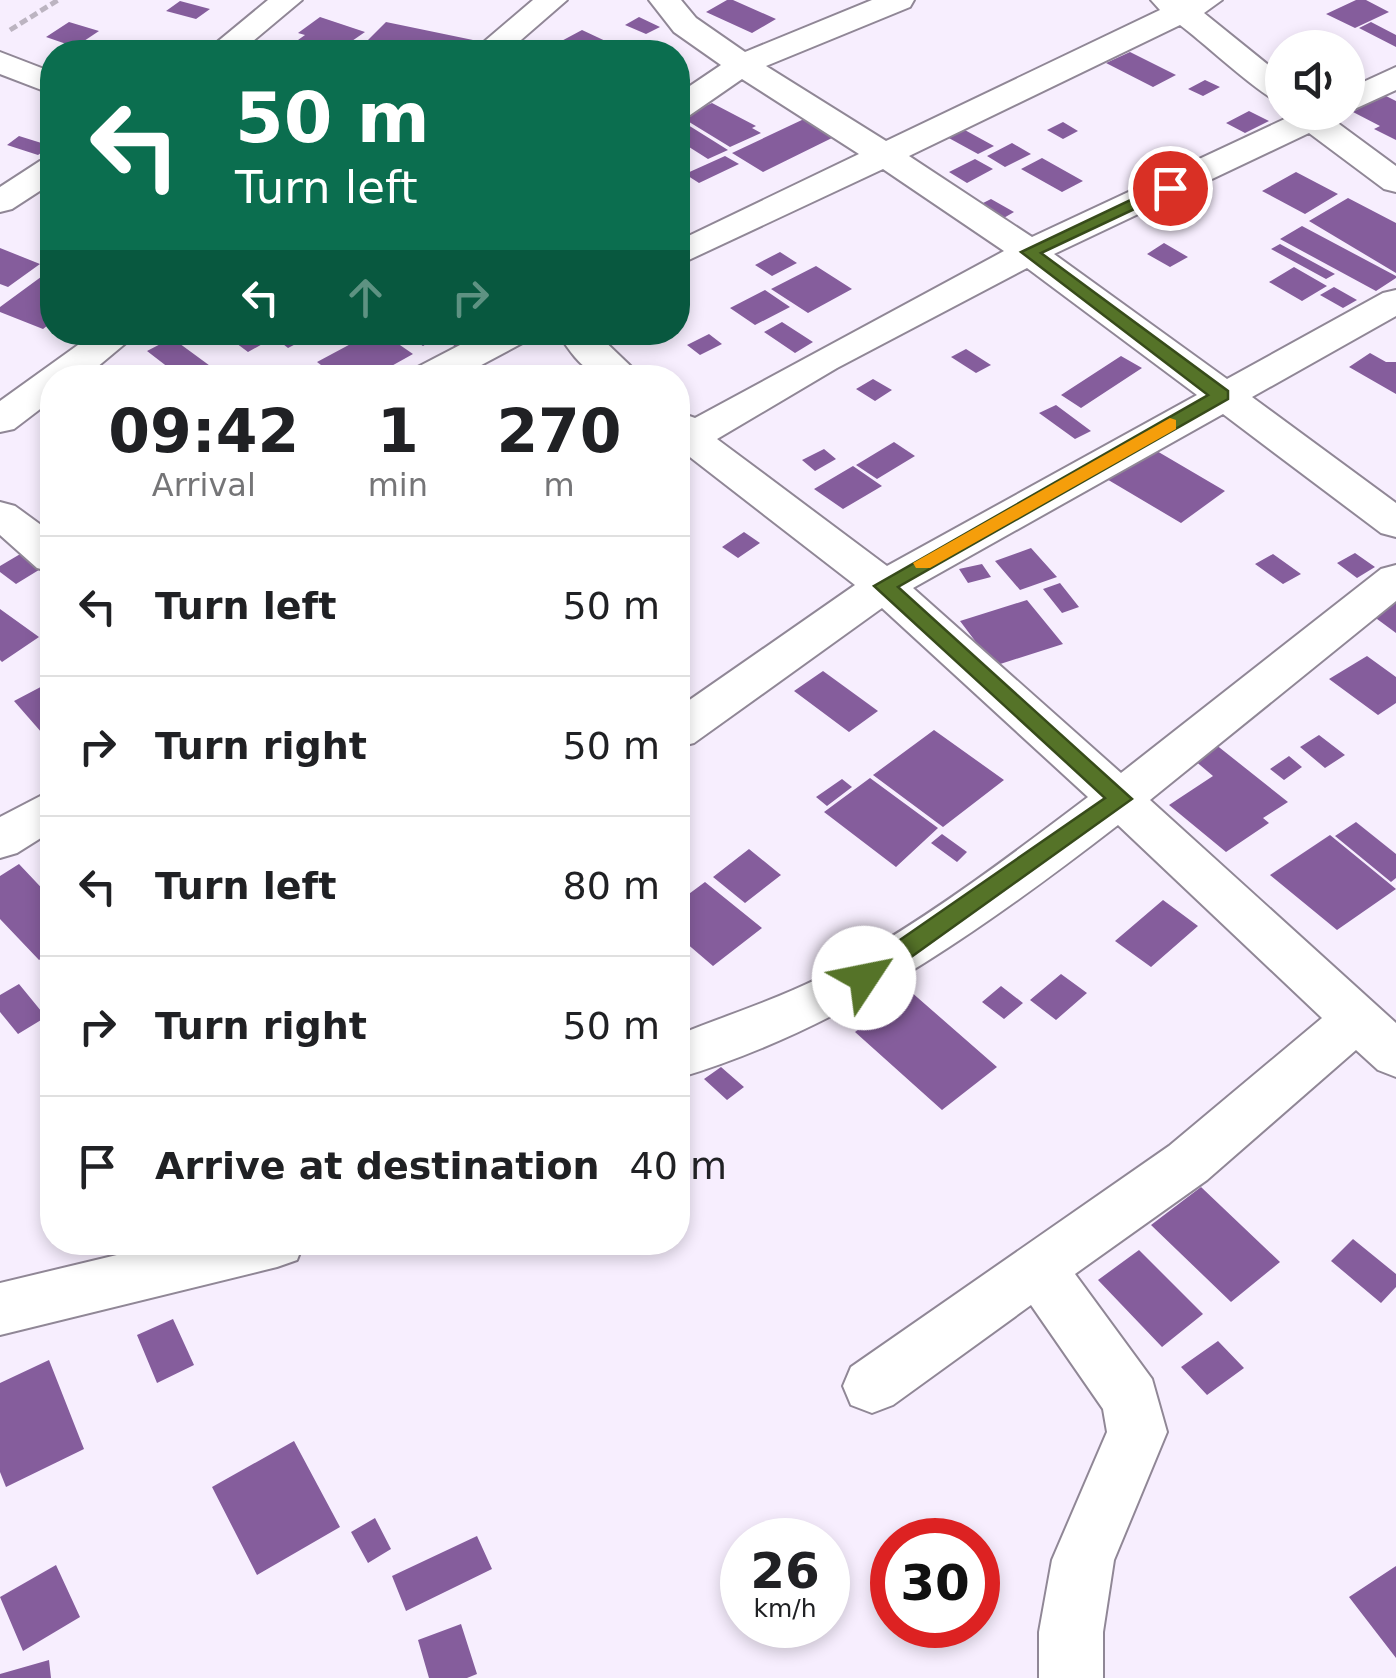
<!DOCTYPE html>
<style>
:root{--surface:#fff;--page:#f6f6f6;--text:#202124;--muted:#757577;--line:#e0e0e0}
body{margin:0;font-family:"DejaVu Sans",sans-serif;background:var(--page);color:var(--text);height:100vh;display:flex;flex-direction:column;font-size:38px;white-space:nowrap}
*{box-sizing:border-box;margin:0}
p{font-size:32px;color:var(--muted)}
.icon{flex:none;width:55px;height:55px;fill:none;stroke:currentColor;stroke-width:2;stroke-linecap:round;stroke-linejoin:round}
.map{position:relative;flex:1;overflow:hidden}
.side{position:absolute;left:40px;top:365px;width:650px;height:890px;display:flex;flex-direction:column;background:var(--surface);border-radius:40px;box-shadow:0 5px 15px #0003}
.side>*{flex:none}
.hud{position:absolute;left:40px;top:40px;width:650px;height:305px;border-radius:40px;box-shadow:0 5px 15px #0003;background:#0b6e4f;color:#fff;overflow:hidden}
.tools{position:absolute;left:1265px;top:30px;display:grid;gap:20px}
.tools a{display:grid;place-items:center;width:100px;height:100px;border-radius:50%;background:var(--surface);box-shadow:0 5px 15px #0003;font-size:50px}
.speed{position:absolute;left:720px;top:1518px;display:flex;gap:20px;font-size:50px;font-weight:700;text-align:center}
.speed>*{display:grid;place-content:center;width:130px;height:130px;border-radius:50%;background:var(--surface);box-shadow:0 5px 15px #0003;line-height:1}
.speed small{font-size:25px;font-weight:400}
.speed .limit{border:15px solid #d22;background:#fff;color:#111}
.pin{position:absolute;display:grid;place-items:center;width:85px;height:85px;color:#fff;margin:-42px;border:5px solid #fff;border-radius:50%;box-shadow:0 2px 10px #0007}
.me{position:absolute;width:110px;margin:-55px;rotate:56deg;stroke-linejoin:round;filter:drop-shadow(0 0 8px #0008)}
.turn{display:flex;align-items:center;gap:35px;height:210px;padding:0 30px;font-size:45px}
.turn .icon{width:130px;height:130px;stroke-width:2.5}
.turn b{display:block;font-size:70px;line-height:85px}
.lanes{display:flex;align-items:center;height:95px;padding:0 30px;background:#0003;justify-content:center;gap:50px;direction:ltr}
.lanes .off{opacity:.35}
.eta{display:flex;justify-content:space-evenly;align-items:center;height:170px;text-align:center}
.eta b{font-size:60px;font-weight:700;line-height:70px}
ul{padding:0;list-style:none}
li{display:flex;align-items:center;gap:30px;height:140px;padding:0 30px;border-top:2px solid var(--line)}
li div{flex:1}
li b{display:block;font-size:38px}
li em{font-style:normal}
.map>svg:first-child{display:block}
.building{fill:#855d9c}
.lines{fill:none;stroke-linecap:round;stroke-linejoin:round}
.minor-casing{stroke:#908796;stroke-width:4}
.path{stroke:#bcb4c1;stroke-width:5;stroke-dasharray:8 4;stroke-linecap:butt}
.minor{fill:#fff;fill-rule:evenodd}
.route{fill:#557328;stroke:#374b1a;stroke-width:2.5}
.slow{fill:#f59e0b}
</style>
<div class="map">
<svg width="1396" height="1678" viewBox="0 0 1396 1678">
<rect width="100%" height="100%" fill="#f7eefe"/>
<path class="building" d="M727,0h6l43,19 -24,14 -46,-21z
M1356,0h10l23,12 -34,16 -29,-14z
M180,1l30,8 -14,10 -30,-8z
M320,17l45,15 -29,20h-21l-24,-7 14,-10 -7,-2z
M639,17l21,10 -14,7 -21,-9z
M69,22l30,9 -24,16 -29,-10z
M386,22l87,18 -11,12h-34l-60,-12z
M1371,22l25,13v12l-37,-19z
M582,30l47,22h-59l-16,-7z
M270,41l32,11h-49z
M136,42l40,9v1h-52z
M1130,52l46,23 -23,12 -47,-24z
M1205,80l15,7 -17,9 -15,-7z
M1384,95l12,6v39l-22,-11 6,-3 -27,-14z
M712,103l44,23 -4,2 9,5 -31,14 -49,-30z
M1249,111l20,10 -24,12 -19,-10z
M804,119l30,18 -71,35 -31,-19z
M680,120l48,30 -20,9 -30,-19z
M1063,122l15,9 -15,8 -16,-9z
M952,123l42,23 -16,8 -42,-23z
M19,136l32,10 -13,9 -31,-10z
M1012,143l19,11 -26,13 -18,-11z
M725,156l14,8 -40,19 -14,-9z
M1042,158l41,23 -21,11 -41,-23z
M975,159l18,10 -26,14 -18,-11z
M1296,172l42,22 -33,20 -43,-23z
M1348,198l48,25v50l-87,-52z
M991,199l23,13 -12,7 -23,-14z
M1302,226l94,50v2l-20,13 -96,-52z
M1164,243l24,14 -18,10 -23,-13z
M1280,244l55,30 -9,5 -55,-30z
M0,248l40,16 -32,23 -8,-3z
M780,252l17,11 -25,13 -17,-11z
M816,266l36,23 -44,24 -37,-24z
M1294,267l33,19 -25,15 -33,-19z
M45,274l7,3v45l-9,7 -43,-17v-5z
M1334,287l23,13 -14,8 -23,-13z
M765,290l25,17 -35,18 -25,-17z
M782,322l31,20 -18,11 -31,-21z
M268,332h41l4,3 -25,13z
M373,332h8l32,22 -43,24h-32l-21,-16z
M402,332h44l-23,14z
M450,332h31l-25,15 -14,-10z
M254,333l12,9 -18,10 -12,-9z
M709,334l13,10 -22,11 -13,-10z
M172,338l45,33 -13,7h-22l-35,-27z
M966,349l25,16 -15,8 -25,-16z
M1370,353l16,9h10v32l-47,-27z
M1121,356l21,12 -61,40 -20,-13z
M873,379l19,11 -17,11 -19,-12z
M1056,405l35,26 -16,8 -36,-26z
M894,442l21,14 -38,23 -21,-14z
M1150,447l75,44 -44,32 -76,-45z
M824,449l12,10 -21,12 -13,-11z
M853,466l29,20 -39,23 -29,-20z
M744,532l16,11 -22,15 -16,-11z
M1031,548l26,29 -37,13 -25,-29z
M27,550l20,15 -31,19 -16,-12v-6z
M1355,553l20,14 -18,11 -20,-15z
M1273,554l28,20 -18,10 -28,-20z
M982,564l9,13 -23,6 -9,-14z
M1060,583l19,24 -17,6 -19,-24z
M1027,600l36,44 -69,22 -34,-45z
M1396,602v31l-23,-17z
M0,609l39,28 -37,25 -2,-2z
M1367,656l29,21v26l-18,12 -49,-36z
M823,671l55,40 -29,21 -55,-41z
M52,681v46l-10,6 -28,-32z
M934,730l70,50 -61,47 -70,-52z
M1319,735l26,20 -20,13 -25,-21z
M1210,740l78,62 -25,16 6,5 -43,29 -57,-47 44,-29 -26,-22z
M1289,756l13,11 -18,13 -14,-11z
M870,778l68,50 -42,39 -72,-55z
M842,779l10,8 -25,19 -11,-9z
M1356,822l40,32v24l-5,4 -56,-46z
M942,834l25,18 -10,10 -26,-19z
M1330,835l66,54 -59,41 -67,-55z
M749,849l32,26 -36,28 -32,-26z
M19,864l33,35v52l-13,9 -39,-41v-43z
M705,882l57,46 -49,38 -35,-30v-34z
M1163,900l35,26 -47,41 -36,-26z
M1061,974l26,19 -31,27 -26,-20z
M19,984l27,33 -28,17 -18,-22v-17z
M1001,986l22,17 -19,16 -22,-17z
M910,991l87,76 -55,43 -87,-78z
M721,1067l23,20 -17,13 -23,-21z
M1201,1187l79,75 -49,40 -80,-77z
M1353,1239l43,35v13l-15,16 -50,-42z
M1139,1250l64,64 -41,33 -64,-67z
M173,1319l21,46 -37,18 -20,-48z
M1218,1341l26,27 -37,27 -26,-28z
M49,1360l35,89 -78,38 -6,-15v-89z
M294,1441l46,86 -83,48 -45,-88z
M375,1518l16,31 -23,14 -17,-31z
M477,1536l15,33 -86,42 -14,-35z
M56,1565l24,52 -57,34 -23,-54z
M1396,1566v92l-47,-61z
M461,1624l16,50 -10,4h-38l-11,-38z
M49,1660l2,18h-51v-4z"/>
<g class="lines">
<g class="minor-casing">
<path id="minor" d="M268,0h34l-62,52h-35z
M533,0h34l-60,52h-35z
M649,0h32l15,18 49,34 127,-52h42l-4,7 -144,59 120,75 274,-131 -9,-10h71l-18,13 78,63v27c-18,-4 -80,-62 -102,-78l-271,131 123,81 257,-120 -3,-5h57l-8,9 61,45v26l-12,-3 -75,-56 -255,121 173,125 156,-86 13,-3v26l-144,81 144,106v34l-15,-4 -158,-119 -310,174 208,185 260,-204 15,-4v36l-246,199 246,223v54l-18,-7 -22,-20 -149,130 -132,94 77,105 15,53 -53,128 -11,72v46h-64v-46l13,-72 55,-128 -4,-23 -72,-104 -138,100 -21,8 -21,-8 -8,-19 8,-19 318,-221 153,-128 -204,-193c-136,105 -275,204 -440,253v-43c49,-20 101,-36 149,-61 92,-49 178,-114 261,-177l-206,-189 -188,135 -16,4v-39l177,-123 -169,-131 -8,3v-45l17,6 309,-167 -121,-82 -205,96v-24l181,-87 -117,-75 -52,36 -12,3v-24l43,-29 -47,-33zM1027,268l170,127 -310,171 -170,-127 120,-71z
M0,52l52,20v22l-52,-20z
M1396,67v23l-48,22v-23z
M52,158v25l-40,26 -12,3v-25l40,-26z
M96,332h43l-55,46h-32v22l-38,29 -14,3v-31z
M485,332h48l-5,8 -71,38h-50l5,-8z
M557,332h38l48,46c-50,0 -58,-3 -86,-46z
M0,502l15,4 37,27v39l-15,-4 -37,-33z
M52,790v41l-35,22 -17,5v-41z
M171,1242h133l-7,18 -20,7 -277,68v-52z"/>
</g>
<path class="path" d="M10,30l48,-30"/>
<use href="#minor" class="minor"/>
</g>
<path class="route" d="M1164,184l15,4 -138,65 187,138v8l-330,188 234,212 -260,186h-17l-3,-7 3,-7 250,-173 -231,-212 334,-191 -187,-143z"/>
<path class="slow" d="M1170,418l6,2v9l-246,139h-14l-3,-5z"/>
</svg>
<div class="tools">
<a><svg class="icon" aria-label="sound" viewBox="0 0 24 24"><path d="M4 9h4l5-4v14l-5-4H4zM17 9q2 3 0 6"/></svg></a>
</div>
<div class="speed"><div>26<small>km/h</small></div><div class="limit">30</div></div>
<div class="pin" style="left:1170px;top:188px;background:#d93025"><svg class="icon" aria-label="arrive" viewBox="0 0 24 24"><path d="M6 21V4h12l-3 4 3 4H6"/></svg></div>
<svg class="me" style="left:864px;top:978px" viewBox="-20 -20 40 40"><circle r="19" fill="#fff"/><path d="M0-13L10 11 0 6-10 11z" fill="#557328"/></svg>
<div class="hud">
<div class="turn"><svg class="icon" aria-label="left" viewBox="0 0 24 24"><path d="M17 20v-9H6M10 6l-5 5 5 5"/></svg><div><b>50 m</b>Turn left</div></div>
<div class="lanes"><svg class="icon" aria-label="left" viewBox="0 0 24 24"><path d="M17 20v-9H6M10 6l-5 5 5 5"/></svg><svg class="icon off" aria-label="ahead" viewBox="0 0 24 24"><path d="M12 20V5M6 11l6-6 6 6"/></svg><svg class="icon off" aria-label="right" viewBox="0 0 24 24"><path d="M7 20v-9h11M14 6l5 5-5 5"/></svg></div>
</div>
<section class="side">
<div class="eta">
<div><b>09:42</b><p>Arrival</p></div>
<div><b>1</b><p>min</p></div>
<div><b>270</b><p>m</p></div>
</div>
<ul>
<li><svg class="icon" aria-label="left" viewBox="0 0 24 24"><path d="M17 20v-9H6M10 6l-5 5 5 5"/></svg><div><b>Turn left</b></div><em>50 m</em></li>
<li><svg class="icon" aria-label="right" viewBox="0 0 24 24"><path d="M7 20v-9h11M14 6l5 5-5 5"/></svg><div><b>Turn right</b></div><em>50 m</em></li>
<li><svg class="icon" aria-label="left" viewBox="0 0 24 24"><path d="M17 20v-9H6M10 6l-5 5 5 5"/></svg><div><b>Turn left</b></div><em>80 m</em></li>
<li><svg class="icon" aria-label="right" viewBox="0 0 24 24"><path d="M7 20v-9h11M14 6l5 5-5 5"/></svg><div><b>Turn right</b></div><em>50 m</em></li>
<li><svg class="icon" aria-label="arrive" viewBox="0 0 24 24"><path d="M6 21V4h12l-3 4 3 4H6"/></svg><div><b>Arrive at destination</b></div><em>40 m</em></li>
</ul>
</section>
</div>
